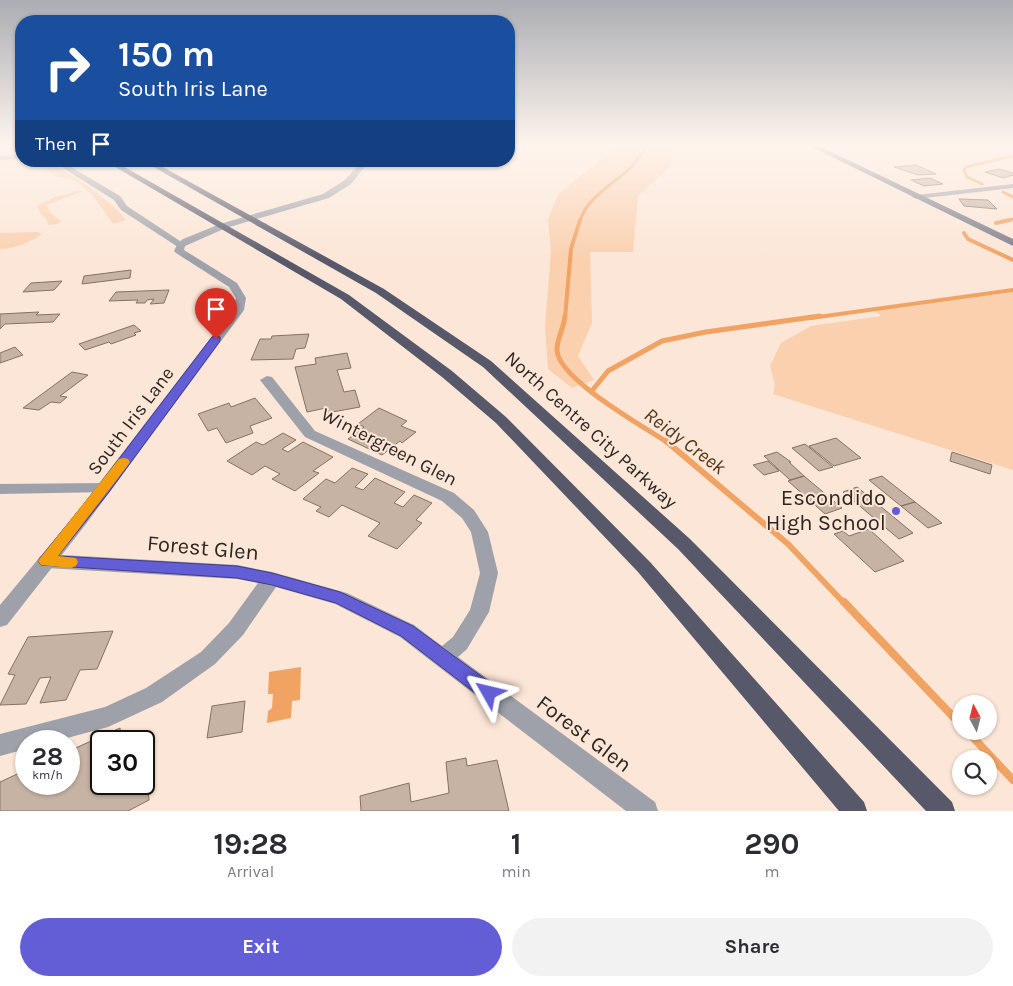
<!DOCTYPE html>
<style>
:root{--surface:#fff;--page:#f2f2f3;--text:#2b2b33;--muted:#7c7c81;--accent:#635dd6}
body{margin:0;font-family:Karla,sans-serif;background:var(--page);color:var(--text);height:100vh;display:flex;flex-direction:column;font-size:19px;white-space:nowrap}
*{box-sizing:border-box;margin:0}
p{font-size:16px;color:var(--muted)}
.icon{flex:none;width:28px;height:28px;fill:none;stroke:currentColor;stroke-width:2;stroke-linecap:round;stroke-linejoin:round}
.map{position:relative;height:811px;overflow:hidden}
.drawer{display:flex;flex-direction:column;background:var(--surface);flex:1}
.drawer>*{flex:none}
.guide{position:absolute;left:15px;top:15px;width:500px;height:152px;border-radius:20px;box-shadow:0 1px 4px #0004;background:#1a4fa0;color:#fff;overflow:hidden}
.needle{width:32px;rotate:353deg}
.controls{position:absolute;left:952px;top:695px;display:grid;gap:10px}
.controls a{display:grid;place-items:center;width:45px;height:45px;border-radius:50%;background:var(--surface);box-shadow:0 1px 4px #0004;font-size:25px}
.speed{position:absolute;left:15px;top:730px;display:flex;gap:10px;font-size:25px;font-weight:700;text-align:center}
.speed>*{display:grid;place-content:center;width:65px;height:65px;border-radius:50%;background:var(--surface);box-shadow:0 1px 4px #0004;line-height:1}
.speed small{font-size:12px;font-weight:400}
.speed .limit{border:2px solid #111;border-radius:8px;background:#fff;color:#111}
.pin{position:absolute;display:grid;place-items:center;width:42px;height:42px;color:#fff;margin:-51px -21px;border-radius:50% 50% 50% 0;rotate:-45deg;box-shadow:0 0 5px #0007}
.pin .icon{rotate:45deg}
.me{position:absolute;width:55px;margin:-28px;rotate:307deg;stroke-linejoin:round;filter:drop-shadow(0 0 4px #0008)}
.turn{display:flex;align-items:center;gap:18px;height:105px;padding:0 20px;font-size:22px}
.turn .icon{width:65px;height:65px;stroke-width:2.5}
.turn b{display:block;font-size:35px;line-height:42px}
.then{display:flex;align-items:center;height:48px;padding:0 20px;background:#0003;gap:10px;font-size:19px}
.eta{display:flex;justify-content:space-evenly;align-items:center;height:85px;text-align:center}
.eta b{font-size:30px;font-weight:700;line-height:35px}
.cta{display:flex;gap:10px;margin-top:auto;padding:10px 20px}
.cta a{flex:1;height:58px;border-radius:30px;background:var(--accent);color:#fff;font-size:20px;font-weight:700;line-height:58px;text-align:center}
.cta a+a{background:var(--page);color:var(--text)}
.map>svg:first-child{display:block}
.green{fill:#fad0af}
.water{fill:#f1a363}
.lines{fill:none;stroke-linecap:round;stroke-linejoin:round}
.stream-far4{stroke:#f1a363;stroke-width:3}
.stream-far3{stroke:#f1a363;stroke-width:4}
.stream-far2{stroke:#f1a363;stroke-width:5}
.stream-far1{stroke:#f1a363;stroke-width:6}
.stream{stroke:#f1a363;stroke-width:8}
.building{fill:#c7b3a4;stroke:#857264}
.minor{fill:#9fa1aa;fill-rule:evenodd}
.tertiary{fill:#9fa1aa;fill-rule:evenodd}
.secondary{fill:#7b7d8b;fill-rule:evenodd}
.trunk{fill:#57586a;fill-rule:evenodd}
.route{fill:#635dd6;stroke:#403c8b}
.slow{fill:#f59e0b}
.poi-dot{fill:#635dd6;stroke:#fce6d7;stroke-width:2}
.labels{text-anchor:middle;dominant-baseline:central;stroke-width:4;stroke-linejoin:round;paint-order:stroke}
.street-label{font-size:19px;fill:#2d2620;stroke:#fce6d7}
.water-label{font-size:20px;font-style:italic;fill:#55351a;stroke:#fce6d7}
.near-poi-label{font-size:22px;fill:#2d2620;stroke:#fce6d7;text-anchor:end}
.near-street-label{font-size:22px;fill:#2d2620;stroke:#fce6d7}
</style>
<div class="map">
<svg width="1013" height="811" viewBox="0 0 1013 811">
<rect width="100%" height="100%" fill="#fce6d7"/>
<path class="green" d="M614,145h61l-5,22 -32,29 -5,56h-43l2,71 -14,33 16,24 -22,8 -24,-19 -3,-43 6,-74 -3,-33 11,-26 56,-44z
M30,161c4,0 10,-1 15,0 15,3 74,46 81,59l-13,4c-12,-17 -22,-35 -40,-44 -6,-3 -14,-2 -19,-5 -9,-6 -14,-12 -24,-14z
M78,191h5l-36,14c2,8 9,13 15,16l-5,3 -9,1 -1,-5 -7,-7 -3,-7 18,-9z
M38,232l4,2c-12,8 -27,15 -42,15v-16z
M1013,292v178l-240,-76 2,-9 -5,-19 11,-23 30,-17 70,-10 -6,-5z"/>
<path class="water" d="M301,667l-1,33 -8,1 -1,17 -24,5 1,-12 4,-3 1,-14h-5l1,-22z"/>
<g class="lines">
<path class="stream-far4" d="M982,184l-15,-7 -3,-6 2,-4 47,-11
M1003,192l10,5
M580,221c7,-24 34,-37 51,-54 6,-6 11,-15 17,-22
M1005,221l8,-2"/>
<path class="stream-far3" d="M996,223l14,-3
M964,233l4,6 45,21
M565,318l6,-69 9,-29
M811,318l202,-28"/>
<path class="stream-far2" d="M565,316c-1,12 -8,22 -8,34 1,29 86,76 111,93
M591,392l17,-21 54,-30 44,-9 114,-16"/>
<path class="stream-far1" d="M666,441l122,103 57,60"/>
<path class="stream" d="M844,602l117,123
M967,731l46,49"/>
</g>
<path class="building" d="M916,165l20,9 -18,1 -24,-8z
M999,169l14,4v2l-10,3 -18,-6z
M930,178l13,6 -19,2 -13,-6z
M959,199l29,1 9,9 -33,-3z
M131,270l-1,8 -48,6 2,-8z
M62,281l-8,9 -31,2 8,-9z
M169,290l-5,13 -14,1 4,-5 -7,1 -2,3h-9l2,-3 -29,1 7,-9z
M39,312l-3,3 24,-1 -7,8 -48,2 -5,5v-15z
M134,325l7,6 -7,2 2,2 -25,9 -2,-2 -24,8 -6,-6z
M309,334l-4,14 -9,1 -3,10 -42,1 9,-21h11l1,-3z
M15,347l8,8 -23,8v-10z
M347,353l4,15 -14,2 7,22 11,-2 5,17 -33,6 -1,-5 -19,4 -12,-45 21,-3 -1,-6z
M72,372l16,3 -28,21 7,1 -7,6 -9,-1 -12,8 -16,-2z
M255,398l17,20 -22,8 3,7 -27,10 -9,-15 -9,3 -10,-17 31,-11 2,4z
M379,408l28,13 -6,5 15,6 -14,11 -2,-2 -18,14 -34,-16 16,-12 -6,-3z
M283,433l13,7 -14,9 6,3 15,-10 30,15 -20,14 6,2 -24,18 -23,-12 8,-5 -15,-8 -13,9 -25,-14 29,-19 7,3z
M836,438l25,20 -27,8 -25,-20z
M805,444l28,23 -14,4 -27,-23z
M777,452l14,10h-2l15,14 -14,4 -26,-24z
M952,452l40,13 -2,9 -40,-13z
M768,461l11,10 -15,4 -11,-10z
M352,468l16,6 -13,13 8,3 12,-12 30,14 -11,11 9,4 11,-12 18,8 -16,17 6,3 -25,26 -29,-13 12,-13 -38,-18 -13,12 -13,-6 5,-4 -18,-8 23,-20 9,4z
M804,476l38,32 -17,6 -37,-33z
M882,476l33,26 -14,4 -32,-26z
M857,487l56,46 -14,6 -56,-47z
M915,502l27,21 -14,5 -27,-22z
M869,529l35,32 -29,11 -41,-38 9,-3 6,5z
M113,631l-16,38 -17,1 -14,30 -26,3 11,-26 -11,1 -14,26 -26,1 15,-30 -7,-1 20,-37z
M245,701l-3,31 -35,6 5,-32z
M120,728l1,13h-20v43h43v-26l5,42 -21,11h-128v-29l26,-12v14h43v-33z
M466,758l1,8 30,-6 12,51h-148l-1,-15 49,-13 2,19 38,-9 -3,-31z"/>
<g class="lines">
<path class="minor" d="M21,155v4l-21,1v-4z
M52,161h9l59,35 7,10 59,39 -2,2h-6l-57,-37 -7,-10z
M1013,184v4l-97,11 -4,-2 4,-2z
M267,376l5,1 43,54 139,62 20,17 14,22 10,41 -9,39 -22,37 -9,8 197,145 3,9h-32l-226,-174 -65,-33 -59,-17 -33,48 -28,29 -53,38 -54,25 -52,14h-30v8l-26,7v-22l105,-27 41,-19 55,-36 28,-29 29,-40 -21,-4 -191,-11 -6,-2 -3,-5 3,-5 6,-2 191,11 35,7 75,21 67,32 28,21 11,-9 17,-27 10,-37 -9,-41 -9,-14 -20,-17 -137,-64 -45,-57z
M104,483l6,1 2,4 -2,4 -110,2v-10z"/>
<path class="tertiary" d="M362,161h7l-18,23 -22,14 -103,30 -41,18 -1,4 53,33 9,15 -2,12 -158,214 -79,101 -7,2v-22l74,-89 158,-206 4,-12 -7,-11 -53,-34 -2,-2 4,-8 5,-4 37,-15 103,-30 22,-14z"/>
<path class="secondary" d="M808,145h9l196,94v7z"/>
<path class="trunk" d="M105,161h9l235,134 103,76 54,46 144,145 214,240 3,9h-28l-201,-239 -142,-149 -54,-46 -101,-78z
M143,161h9l232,128 107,72 199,178 262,263 3,9h-29l-248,-262 -195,-182 -107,-74z"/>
</g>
<linearGradient id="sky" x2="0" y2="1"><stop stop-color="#abadb3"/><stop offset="0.56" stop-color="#fef4ed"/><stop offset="1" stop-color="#fef4ed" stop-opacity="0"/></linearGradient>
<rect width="1013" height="259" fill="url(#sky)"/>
<path class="route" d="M216,336l4,1v4l-111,151 -51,64 179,10 35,7 68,19 73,34 83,61 2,6 -2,6 -7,2 -6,-2 -82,-63 -65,-33 -64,-18 -35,-7 -196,-13 -3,-4 3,-4 58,-72 113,-148z"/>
<path class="slow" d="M124,458l4,1 2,3 -2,3 -70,91 18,2 2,4 -2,4 -5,2 -30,-3 -3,-4 3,-4 78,-98z"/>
<circle class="poi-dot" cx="896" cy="511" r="5"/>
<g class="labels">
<g class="street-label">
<text transform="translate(131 421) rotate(-53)">South Iris Lane</text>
<text transform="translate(591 430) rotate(42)">North Centre City Parkway</text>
<text transform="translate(389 447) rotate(27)">Wintergreen Glen</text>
</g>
<g class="water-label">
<text transform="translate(685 441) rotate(37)">Reidy Creek</text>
</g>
<g class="near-poi-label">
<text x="886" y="498">Escondido<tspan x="886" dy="25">High School</tspan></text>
</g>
<g class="near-street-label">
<text transform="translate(203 548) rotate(5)">Forest Glen</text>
<text transform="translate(584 734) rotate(37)">Forest Glen</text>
</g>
</g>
</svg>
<div class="controls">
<a><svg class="needle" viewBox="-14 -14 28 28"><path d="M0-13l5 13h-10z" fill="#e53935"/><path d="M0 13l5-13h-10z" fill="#7c7c81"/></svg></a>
<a><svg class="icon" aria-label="search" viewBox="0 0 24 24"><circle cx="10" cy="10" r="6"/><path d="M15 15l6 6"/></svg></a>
</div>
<div class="speed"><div>28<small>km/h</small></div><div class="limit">30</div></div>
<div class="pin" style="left:216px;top:339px;background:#d93025"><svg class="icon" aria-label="arrive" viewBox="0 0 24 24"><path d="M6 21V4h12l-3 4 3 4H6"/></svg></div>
<svg class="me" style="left:489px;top:693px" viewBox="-20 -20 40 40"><path d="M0-17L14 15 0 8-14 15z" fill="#635dd6" stroke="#fff" stroke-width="4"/></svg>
<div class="guide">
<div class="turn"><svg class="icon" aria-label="right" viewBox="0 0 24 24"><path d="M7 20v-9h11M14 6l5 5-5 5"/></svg><div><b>150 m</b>South Iris Lane</div></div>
<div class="then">Then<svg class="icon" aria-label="arrive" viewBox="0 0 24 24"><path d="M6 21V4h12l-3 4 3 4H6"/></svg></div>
</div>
</div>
<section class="drawer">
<div class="eta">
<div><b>19:28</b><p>Arrival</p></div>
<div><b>1</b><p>min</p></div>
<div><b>290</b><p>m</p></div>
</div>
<div class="cta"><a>Exit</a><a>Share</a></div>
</section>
